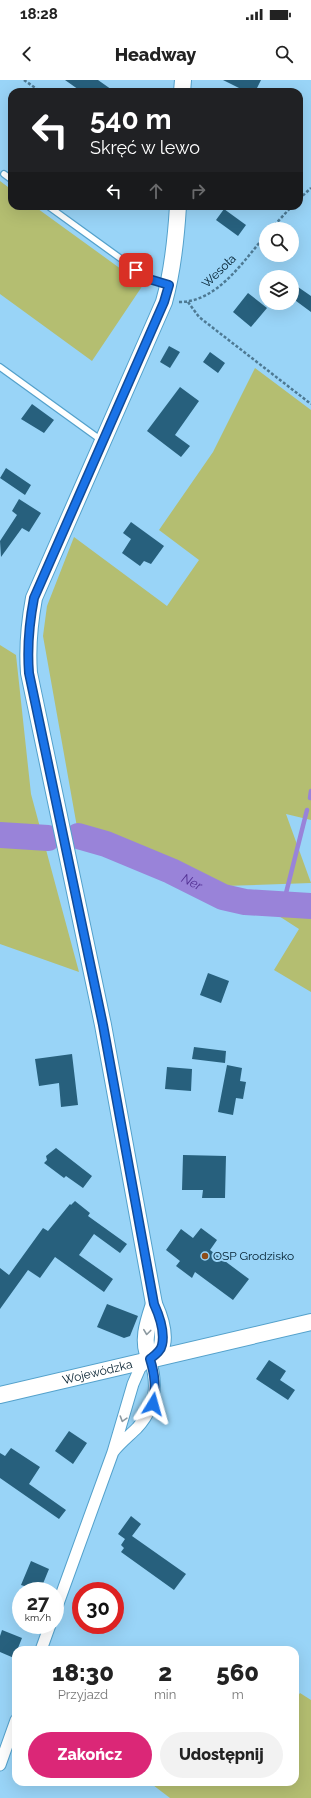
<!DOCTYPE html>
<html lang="pl">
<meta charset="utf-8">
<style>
:root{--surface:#fff;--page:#f2f2f2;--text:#222;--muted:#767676;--accent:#db2777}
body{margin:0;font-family:Raleway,sans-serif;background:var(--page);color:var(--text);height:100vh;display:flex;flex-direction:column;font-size:15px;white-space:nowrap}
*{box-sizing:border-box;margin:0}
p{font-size:13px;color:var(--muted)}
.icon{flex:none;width:22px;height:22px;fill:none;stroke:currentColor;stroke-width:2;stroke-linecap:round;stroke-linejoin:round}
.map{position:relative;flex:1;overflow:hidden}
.details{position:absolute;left:12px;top:1566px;width:287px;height:140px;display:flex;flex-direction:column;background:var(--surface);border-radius:12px;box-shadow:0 4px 16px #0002}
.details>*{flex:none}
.top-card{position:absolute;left:8px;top:8px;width:295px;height:122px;border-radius:12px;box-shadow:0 4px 16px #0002;background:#202124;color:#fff;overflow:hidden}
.fabs{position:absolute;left:259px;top:142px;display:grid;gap:8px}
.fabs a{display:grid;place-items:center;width:40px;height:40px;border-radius:50%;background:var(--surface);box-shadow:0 4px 16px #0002;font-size:20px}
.speed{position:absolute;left:12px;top:1502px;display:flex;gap:8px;font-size:20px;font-weight:700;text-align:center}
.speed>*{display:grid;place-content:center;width:52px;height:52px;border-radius:50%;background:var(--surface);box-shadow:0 4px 16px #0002;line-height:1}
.speed small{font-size:10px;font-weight:400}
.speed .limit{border:6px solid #d22;background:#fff;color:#111}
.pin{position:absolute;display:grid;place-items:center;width:34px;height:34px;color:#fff;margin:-17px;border-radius:8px;box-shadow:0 2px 6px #0006}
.me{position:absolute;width:44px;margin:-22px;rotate:8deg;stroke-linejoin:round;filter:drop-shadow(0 0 3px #0008)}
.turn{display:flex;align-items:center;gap:14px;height:84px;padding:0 16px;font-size:18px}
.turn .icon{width:52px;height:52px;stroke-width:2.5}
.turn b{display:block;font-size:28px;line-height:34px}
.lanes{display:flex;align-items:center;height:38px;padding:0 16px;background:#0003;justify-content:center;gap:20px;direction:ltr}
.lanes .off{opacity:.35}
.eta{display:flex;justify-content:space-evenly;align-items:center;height:68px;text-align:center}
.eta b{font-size:24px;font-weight:800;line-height:28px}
.button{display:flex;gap:8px;margin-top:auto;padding:8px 16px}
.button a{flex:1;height:46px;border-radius:24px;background:var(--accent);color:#fff;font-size:16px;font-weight:800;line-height:46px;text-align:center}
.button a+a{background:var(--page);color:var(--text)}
.status{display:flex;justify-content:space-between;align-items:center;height:28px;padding:0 20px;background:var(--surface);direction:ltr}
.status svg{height:11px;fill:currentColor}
header{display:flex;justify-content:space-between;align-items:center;height:52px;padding:0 16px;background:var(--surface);font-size:18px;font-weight:800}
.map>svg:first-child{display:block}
.green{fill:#b4be71}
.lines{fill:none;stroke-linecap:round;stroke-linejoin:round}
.stream{stroke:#9983d9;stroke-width:4.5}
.river{stroke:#9983d9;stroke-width:26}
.building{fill:#27607d}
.lane-casing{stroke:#54a1cb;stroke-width:8}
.street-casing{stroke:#54a1cb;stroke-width:13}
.secondary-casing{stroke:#54a1cb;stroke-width:18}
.path{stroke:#4d7993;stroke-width:2.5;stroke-dasharray:3 2;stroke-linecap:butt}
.lane{stroke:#fff;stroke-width:5.5}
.street{stroke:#fff;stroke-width:11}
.secondary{stroke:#fff;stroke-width:16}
.oneway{stroke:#8c99a0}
.route-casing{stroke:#114b97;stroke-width:10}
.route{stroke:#1a73e8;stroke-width:7}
.poi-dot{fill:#8e4d19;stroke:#99d4f7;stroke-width:1.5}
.labels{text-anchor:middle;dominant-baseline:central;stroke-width:4;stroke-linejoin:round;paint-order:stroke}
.street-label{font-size:12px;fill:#001d2d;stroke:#99d4f7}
.poi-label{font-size:12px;fill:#001d2d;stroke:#99d4f7;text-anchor:start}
.water-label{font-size:13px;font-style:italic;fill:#522f93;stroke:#99d4f7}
</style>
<div class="status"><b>18:28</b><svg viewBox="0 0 49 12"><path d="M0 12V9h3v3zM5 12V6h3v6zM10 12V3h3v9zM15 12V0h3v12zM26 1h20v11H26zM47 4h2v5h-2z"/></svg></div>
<header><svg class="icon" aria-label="back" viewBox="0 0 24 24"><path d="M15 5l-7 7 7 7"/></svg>Headway<svg class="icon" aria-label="search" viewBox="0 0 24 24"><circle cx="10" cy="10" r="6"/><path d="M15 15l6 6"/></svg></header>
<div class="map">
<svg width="311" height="1718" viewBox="0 0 311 1718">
<rect width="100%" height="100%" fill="#99d4f7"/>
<path class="green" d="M0,101l12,9v16h22l109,79 -51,76 -92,-67z
M255,288l56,42v410l-25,-6 25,69 -87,3 -147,-59 -34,-191 4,-30 27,-69 93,69 32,-46 -40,-30 54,-78z
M0,565l16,10 15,139 48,178 -79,-28z
M268,829l43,3v80l-37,-22 25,-41z
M300,1613l11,7v98h-141l-21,-16h146v-82z"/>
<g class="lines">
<path class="stream" d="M310,718l1,-7
M283,825l24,-95"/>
<g class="river">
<path d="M0,755l48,3"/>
<path id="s1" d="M78,756l28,8 65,27 52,26 22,5 66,4"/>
</g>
</g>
<path class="building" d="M65,0h33l17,12h-33z
M223,0h38l-6,12h-8z
M224,129l22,16 -8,11 -22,-16z
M298,207l13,9v16l-19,-14v-3z
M248,213l19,15 -16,19 -18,-15z
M169,266l11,6 -10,16 -10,-6z
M210,272l15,11 -7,10 -15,-11z
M180,307l19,14 -24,34 15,11 -9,11 -34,-26z
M32,324l22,16 -10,13 -23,-14z
M6,388l25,17 -6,10 -25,-17z
M19,419l22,14 -12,19 -7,-4 -21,29 -1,-16 17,-26 -5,-4z
M131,442l33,24 -13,18 -7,-3 -4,5 -18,-13 9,-14 -8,-6z
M208,893l21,8 -8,22 -21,-8z
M194,967l32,4 -1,12 -33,-4z
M72,974l6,51 -17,2 -2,-24 -20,3 -4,-27z
M227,985l15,3 -2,13 6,1 -3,17 -7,-1 -3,17 -15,-3z
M167,987l25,2 -1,22 -26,-2z
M56,1068l36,28 -9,12 -17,-12 -2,2 -20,-15 3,-3 -1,-4z
M183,1075l43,1 -1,42h-23l1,-8h-21z
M75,1121l15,12 -2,3 39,28 -7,9 -26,-19 -15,21 34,24 -9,13 -49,-35 -15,21 -12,-8 -28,39v-41l9,7 34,-47 5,3 22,-27 1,1z
M201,1148l16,12 -7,10 39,29 -16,21 -38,-28 -3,6 -16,-12 4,-5 -14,-11 15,-21 12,9z
M107,1224l31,12 -8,20 -6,2 -27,-11z
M269,1280l17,11 -6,9 15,10 -7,10 -32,-21z
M69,1351l18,12 -14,21 -18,-13z
M11,1368l29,19 -11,17 37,26 -7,9 -59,-41v-25l5,3z
M131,1436l10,8 -9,12 54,38 -12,16 -53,-38 3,-4 -3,-3 4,-6 -7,-5z
M31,1481l18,8 -9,22 -19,-6z
M2,1550l20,8 -8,20 -14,-6v-16z"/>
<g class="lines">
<g class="lane-casing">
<path id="lane" d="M4,94l8,6
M48,126l101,73 18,5
M0,287l101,73"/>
</g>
<g class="street-casing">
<path id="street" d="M55,1532l58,-160 20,-68 7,-16 10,-9c8,26 6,49 -13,69 -8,8 -17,15 -24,24
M41,1570l9,-25
M0,1685l16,-45"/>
</g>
<g class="secondary-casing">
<g id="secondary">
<path d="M182,12l1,-12"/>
<path d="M150,1279c5,-4 11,-8 12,-14 3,-13 -3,-30 -8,-41l-51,-279 -74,-352c-2,-27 0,-48 5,-75l130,-296c9,-32 12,-63 14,-96"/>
<path d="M150,1279c-9,-17 -2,-37 4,-55"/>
<path id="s2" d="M0,1315l311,-73"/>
</g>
</g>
<path class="path" d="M24,0l17,12
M299,119l12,-11
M271,149l21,-23
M179,222c39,0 64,-41 87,-67
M188,222l11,15 112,87"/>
<use href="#lane" class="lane"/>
<use href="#street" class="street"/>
<use href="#secondary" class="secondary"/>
</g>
<defs><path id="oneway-chevron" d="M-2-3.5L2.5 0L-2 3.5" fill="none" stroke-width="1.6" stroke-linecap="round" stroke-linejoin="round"/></defs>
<g class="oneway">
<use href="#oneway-chevron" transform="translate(147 1252) rotate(97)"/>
<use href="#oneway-chevron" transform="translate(123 1339) rotate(107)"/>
</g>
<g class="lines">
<g class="route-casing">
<path id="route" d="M136,190l13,9 20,6 -5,17 -130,296c-5,26 -7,49 -5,75l74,352 51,279c5,11 11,28 8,41 -1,6 -7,10 -12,14 5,16 6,28 3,45"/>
</g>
<use href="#route" class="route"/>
</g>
<circle class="poi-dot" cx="205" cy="1176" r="4"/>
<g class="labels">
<g class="street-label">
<text transform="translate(219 191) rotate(-44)">Wesoła</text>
<text stroke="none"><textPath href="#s2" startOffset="100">Wojewódzka</textPath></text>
</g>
<g class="poi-label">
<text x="213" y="1176">OSP Grodzisko</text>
</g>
<g class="water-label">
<text stroke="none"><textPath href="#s1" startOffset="123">Ner</textPath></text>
</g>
</g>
</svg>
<div class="fabs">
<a><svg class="icon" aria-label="search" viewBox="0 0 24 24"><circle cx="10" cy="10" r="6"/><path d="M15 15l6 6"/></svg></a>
<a><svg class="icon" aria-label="layers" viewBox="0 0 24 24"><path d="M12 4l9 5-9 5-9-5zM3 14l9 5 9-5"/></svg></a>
</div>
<div class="speed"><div>27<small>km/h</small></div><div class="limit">30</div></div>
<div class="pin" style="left:136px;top:190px;background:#d93025"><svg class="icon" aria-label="arrive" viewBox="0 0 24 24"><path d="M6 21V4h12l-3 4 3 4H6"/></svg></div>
<svg class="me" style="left:153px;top:1324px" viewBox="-20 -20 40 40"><path d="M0-17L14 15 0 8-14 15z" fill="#1a73e8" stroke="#fff" stroke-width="4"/></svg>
<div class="top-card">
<div class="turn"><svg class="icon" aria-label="left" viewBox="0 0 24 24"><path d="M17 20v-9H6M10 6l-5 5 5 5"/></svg><div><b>540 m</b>Skręć w lewo</div></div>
<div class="lanes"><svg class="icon" aria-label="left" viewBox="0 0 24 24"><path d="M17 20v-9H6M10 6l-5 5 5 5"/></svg><svg class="icon off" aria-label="ahead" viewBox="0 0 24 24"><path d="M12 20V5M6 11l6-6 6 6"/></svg><svg class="icon off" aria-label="right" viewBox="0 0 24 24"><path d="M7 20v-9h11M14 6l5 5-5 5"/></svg></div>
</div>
<section class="details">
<div class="eta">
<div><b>18:30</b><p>Przyjazd</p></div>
<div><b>2</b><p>min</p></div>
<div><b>560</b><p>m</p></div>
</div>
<div class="button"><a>Zakończ</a><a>Udostępnij</a></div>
</section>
</div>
